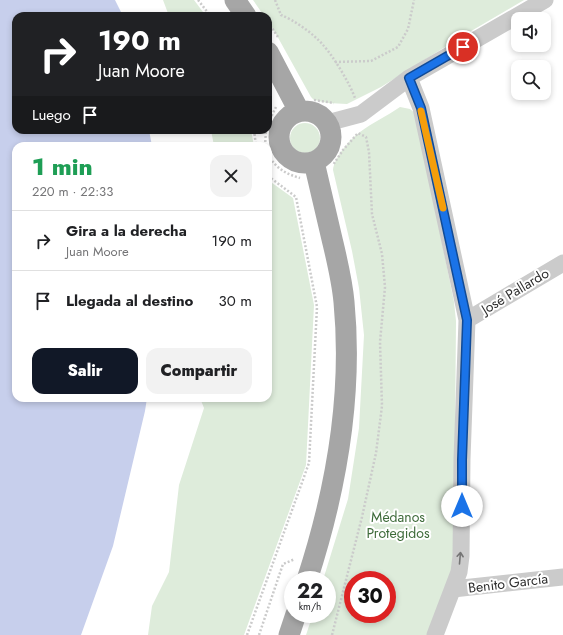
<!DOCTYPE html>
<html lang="es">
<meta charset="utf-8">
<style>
:root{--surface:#fff;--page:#f2f2f2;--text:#202124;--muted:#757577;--line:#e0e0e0;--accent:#111827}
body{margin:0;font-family:Jost,sans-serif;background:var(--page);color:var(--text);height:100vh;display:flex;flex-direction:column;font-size:15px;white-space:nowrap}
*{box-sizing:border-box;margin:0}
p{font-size:13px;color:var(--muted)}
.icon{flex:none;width:22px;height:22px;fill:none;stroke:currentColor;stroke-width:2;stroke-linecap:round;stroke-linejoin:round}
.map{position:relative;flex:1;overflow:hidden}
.side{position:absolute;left:12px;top:142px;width:260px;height:260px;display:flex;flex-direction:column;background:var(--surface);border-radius:12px;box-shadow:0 2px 6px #0003}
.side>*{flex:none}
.banner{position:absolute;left:12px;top:12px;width:260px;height:122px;border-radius:12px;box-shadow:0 2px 6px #0003;background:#202124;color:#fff;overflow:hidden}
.controls{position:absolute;left:511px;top:12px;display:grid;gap:8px}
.controls a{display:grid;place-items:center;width:40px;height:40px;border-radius:8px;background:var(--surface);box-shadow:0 2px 6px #0003;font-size:20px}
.speed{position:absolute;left:284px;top:571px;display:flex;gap:8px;font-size:20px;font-weight:700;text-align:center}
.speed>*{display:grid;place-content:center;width:52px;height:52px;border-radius:50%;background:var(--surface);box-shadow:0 2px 6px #0003;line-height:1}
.speed small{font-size:10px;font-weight:400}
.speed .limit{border:6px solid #d22;background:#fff;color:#111}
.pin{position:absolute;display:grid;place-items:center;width:34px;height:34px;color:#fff;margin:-17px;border:2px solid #fff;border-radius:50%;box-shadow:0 1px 4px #0007}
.me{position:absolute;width:44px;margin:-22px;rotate:0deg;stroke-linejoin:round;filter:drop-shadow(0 0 3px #0008)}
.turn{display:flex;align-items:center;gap:14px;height:84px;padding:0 20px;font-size:18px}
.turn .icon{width:52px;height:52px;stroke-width:2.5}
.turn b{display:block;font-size:28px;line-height:34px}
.then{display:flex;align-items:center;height:38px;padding:0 20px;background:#0003;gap:8px;font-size:15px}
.round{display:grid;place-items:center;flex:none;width:42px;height:42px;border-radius:12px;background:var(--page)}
.head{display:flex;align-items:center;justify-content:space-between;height:68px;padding:0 20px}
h1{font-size:24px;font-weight:800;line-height:30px;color:#1e9e55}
.primary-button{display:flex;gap:8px;margin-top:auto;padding:8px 20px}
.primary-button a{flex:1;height:46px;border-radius:12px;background:var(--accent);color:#fff;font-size:16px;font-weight:800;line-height:46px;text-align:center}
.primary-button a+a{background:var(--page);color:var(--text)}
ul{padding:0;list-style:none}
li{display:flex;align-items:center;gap:12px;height:60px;padding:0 20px;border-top:1px solid var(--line)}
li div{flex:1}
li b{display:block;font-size:15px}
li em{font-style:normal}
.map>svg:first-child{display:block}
.green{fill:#deecdb;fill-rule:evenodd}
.water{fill:#c7cfec}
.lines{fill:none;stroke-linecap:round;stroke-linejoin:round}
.path{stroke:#cbcbcb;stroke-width:2.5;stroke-dasharray:2 2;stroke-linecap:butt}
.minor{stroke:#cbcbcb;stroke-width:17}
.major{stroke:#a6a6a6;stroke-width:21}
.oneway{stroke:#757575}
.route-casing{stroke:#114b97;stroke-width:10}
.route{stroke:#1a73e8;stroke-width:7}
.slow{stroke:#f59e0b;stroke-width:7}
.labels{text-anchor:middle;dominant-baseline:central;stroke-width:4;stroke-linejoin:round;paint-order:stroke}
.street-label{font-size:14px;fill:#2e2e2e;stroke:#fff}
.park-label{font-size:14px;fill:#3e6b3a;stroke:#fff}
</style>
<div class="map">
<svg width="563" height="635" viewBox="0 0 563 635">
<rect width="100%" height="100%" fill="#fff"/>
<path class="green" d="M163,0h31l12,16h-37z
M253,0h271l-63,37 -80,50 -34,17 -19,-1 -14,-3 -3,-3 -35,-63 -8,-12v-6h-4z
M400,107l10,2 6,5 38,188 2,19 -2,229 -2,19 -24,66h-122l7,-21h14v-34h-4l25,-81 11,-71 5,-93 -5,-47 -7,-37 -19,-81c1,-12 17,-31 27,-38 12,-9 27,-16 40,-25zM353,580h34v34h-34z
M290 138a15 15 0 1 1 30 0a15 15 0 1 1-30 0Z
M211,130h40l3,16h-40z
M268,180l25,18 21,107 -8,160 -62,170h-96l4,-29 17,-34 10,-87 25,-77 -4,-10h68z"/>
<path class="water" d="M0,0h115l8,16h-107v114h133l3,16h-136v252h131l-2,13 -32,135 -32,89h-81z"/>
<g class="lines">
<path class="path" d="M198,0l11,14 15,1
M275,0l6,15c13,5 33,19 42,30 11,12 27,39 32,53
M268,22l10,15
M335,62l36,-1 27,-14 10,-18 6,-29
M314,100l20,3
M268,123l8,-16
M254,130l2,16
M265,146l1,-16
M268,154c7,14 18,20 32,24
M247,635l62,-172 8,-156 -21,-110 -28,-21
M259,635l24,-71 12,-5
M332,635l30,-118 14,-64 6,-47 -2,-64 5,-55 -3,-33 -10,-40 -3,-62 -3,-15 -8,-4 -15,17 -10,15"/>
<path class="minor" d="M409,78l12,30 46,212 -5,139 -1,97 -2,16 -24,63
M327,123l34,-9 48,-36 136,-78
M467,320l96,-57
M453,589l110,-12"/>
<path class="major" d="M235,0l11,16
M268,52l31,59
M279 137a26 26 0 1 1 52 0a26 26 0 1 1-52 0Z
M307,580c29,-89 46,-184 37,-278 -2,-22 -7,-42 -12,-63 -6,-26 -12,-51 -18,-77
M289,635l7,-21"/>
</g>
<defs><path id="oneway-shaft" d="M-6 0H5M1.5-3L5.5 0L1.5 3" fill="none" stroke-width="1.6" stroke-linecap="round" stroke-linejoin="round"/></defs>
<use class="oneway" href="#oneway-shaft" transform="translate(460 558) rotate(-85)"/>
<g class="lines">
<g class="route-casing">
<path id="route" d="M462,506v-46l5,-140 -46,-212 -12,-30 54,-31"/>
</g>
<use href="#route" class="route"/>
<path class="slow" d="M421,111l22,97"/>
</g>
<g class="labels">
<g class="street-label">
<text transform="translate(515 291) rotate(-31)">José Pallardo</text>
<text transform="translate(508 583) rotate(-7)">Benito García</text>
</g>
<g class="park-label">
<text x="398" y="517">Médanos<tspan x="398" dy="16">Protegidos</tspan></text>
</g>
</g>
</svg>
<div class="controls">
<a><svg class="icon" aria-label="sound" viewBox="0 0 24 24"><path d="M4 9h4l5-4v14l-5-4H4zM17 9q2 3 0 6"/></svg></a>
<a><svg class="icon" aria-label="search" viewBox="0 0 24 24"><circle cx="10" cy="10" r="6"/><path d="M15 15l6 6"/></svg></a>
</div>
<div class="speed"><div>22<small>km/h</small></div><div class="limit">30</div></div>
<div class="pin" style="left:463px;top:47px;background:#d93025"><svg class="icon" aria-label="arrive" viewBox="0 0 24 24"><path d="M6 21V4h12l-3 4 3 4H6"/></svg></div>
<svg class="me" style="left:462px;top:506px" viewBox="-20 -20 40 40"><circle r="19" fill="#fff"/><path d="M0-13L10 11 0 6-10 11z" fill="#1a73e8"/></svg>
<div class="banner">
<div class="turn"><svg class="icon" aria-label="right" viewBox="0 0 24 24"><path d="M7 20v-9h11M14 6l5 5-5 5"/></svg><div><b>190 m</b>Juan Moore</div></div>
<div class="then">Luego<svg class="icon" aria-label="arrive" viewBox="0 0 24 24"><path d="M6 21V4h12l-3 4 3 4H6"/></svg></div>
</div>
<section class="side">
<div class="head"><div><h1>1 min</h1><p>220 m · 22:33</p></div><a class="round"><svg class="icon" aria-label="close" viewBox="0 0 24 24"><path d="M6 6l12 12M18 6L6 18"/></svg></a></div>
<ul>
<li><svg class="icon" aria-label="right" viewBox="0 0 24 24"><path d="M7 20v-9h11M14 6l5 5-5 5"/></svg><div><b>Gira a la derecha</b><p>Juan Moore</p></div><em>190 m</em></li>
<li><svg class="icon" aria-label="arrive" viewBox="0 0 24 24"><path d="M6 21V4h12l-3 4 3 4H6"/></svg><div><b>Llegada al destino</b></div><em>30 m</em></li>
</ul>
<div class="primary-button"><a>Salir</a><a>Compartir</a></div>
</section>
</div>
